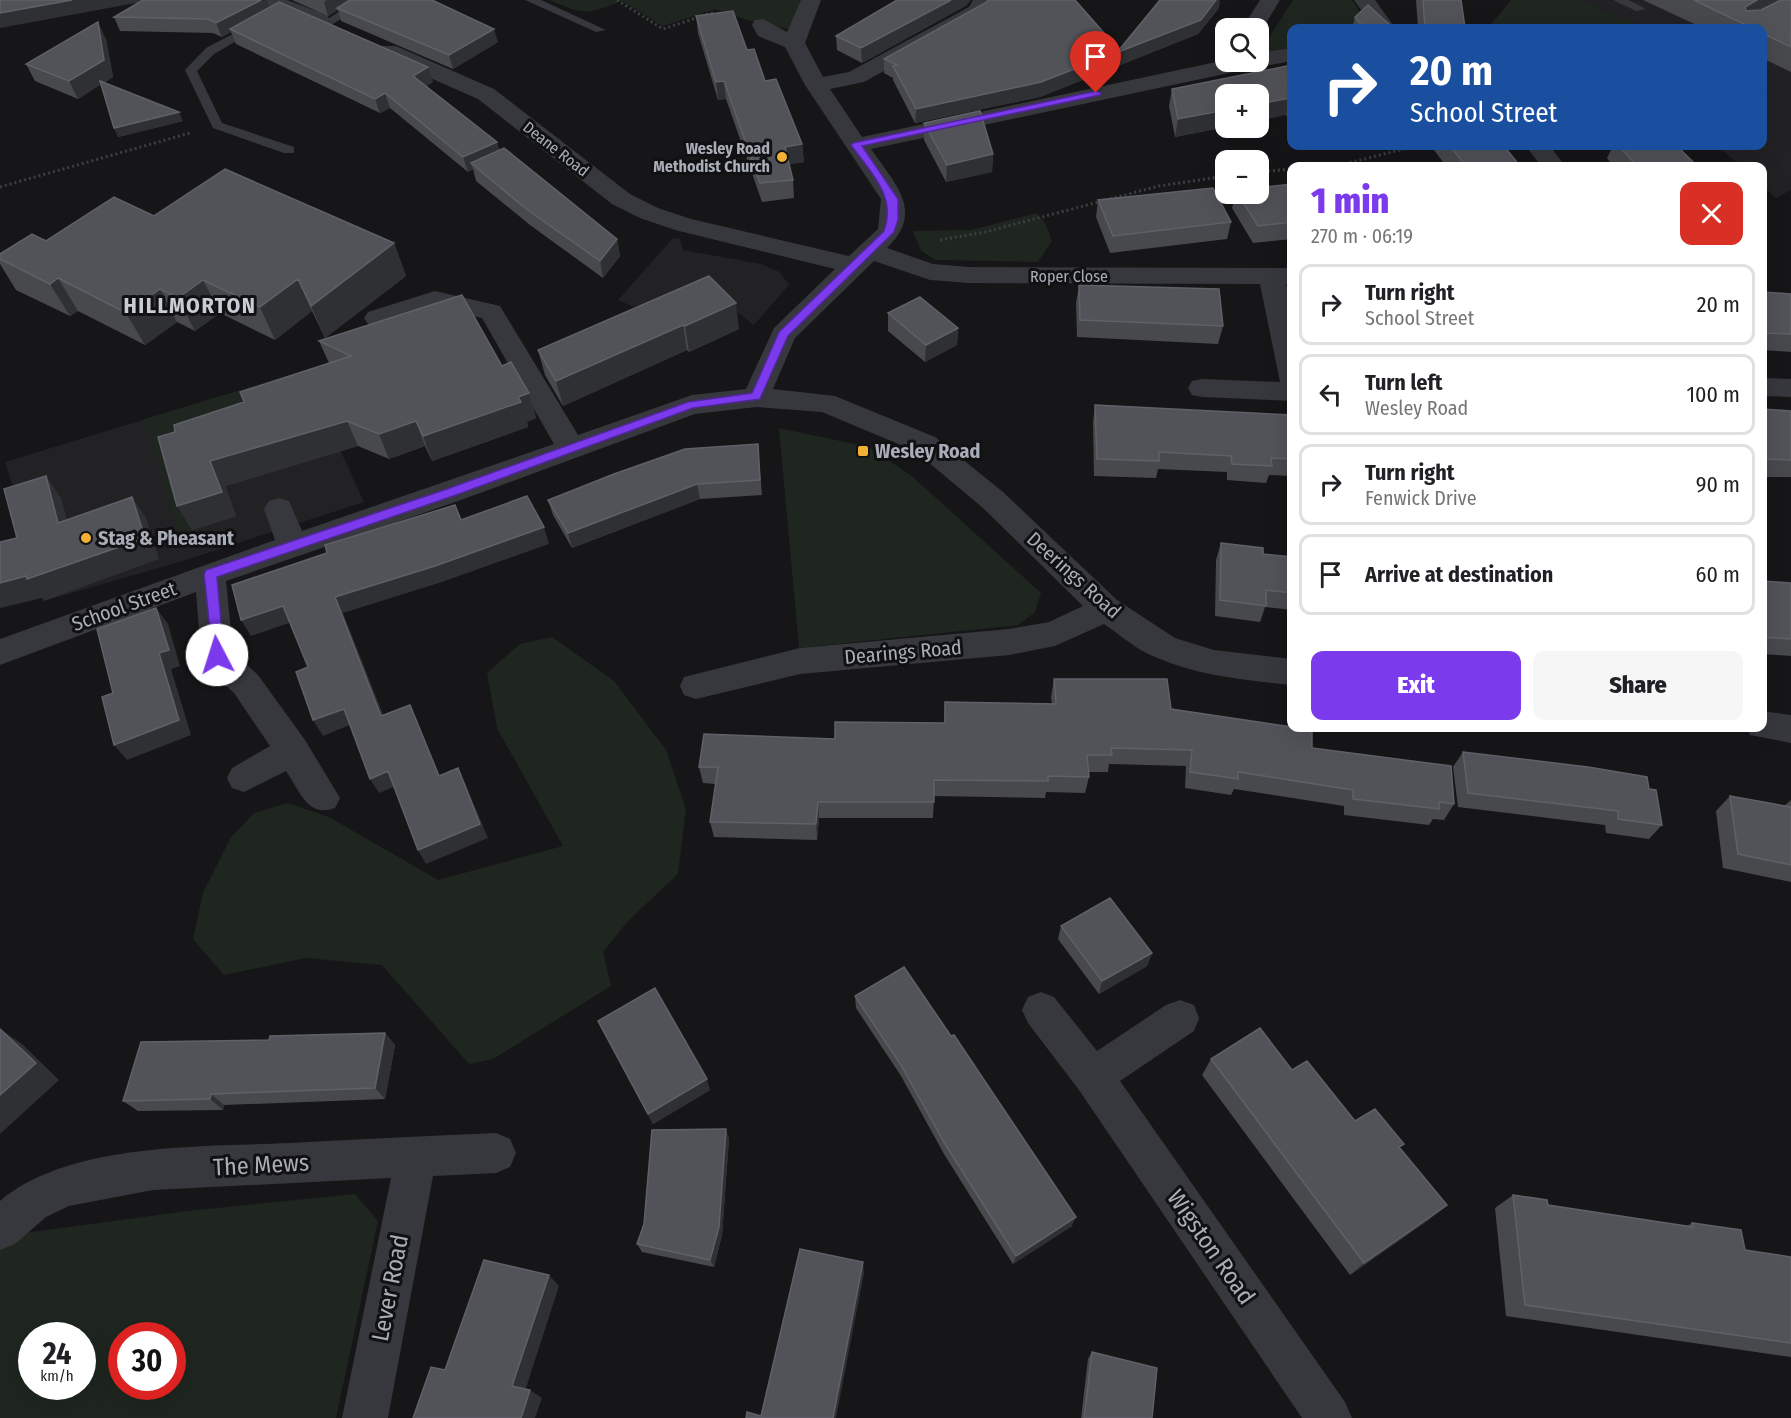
<!DOCTYPE html>
<meta charset="utf-8">
<style>
:root{--surface:#fff;--page:#f6f6f6;--text:#202124;--muted:#757577;--line:#e0e0e0;--accent:#7c3aed}
body{margin:0;font-family:"Fira Sans Condensed",sans-serif;background:var(--page);color:var(--text);height:100vh;display:flex;flex-direction:column;font-size:22px;white-space:nowrap}
*{box-sizing:border-box;margin:0}
p{font-size:20px;color:var(--muted)}
.icon{flex:none;width:33px;height:33px;fill:none;stroke:currentColor;stroke-width:2;stroke-linecap:round;stroke-linejoin:round}
.map{position:relative;flex:1;overflow:hidden}
.sheet{position:absolute;left:1287px;top:162px;width:480px;height:570px;display:flex;flex-direction:column;background:var(--surface);border-radius:12px;box-shadow:0 6px 24px #0002}
.sheet>*{flex:none}
.guide{position:absolute;left:1287px;top:24px;width:480px;height:126px;border-radius:12px;box-shadow:0 6px 24px #0002;background:#1a4fa0;color:#fff;overflow:hidden}
.buttons{position:absolute;left:1215px;top:18px;display:grid;gap:12px}
.buttons a{display:grid;place-items:center;width:54px;height:54px;border-radius:12px;background:var(--surface);box-shadow:0 6px 24px #0002;font-size:30px}
.speed{position:absolute;left:18px;top:1322px;display:flex;gap:12px;font-size:30px;font-weight:700;text-align:center}
.speed>*{display:grid;place-content:center;width:78px;height:78px;border-radius:50%;background:var(--surface);box-shadow:0 6px 24px #0002;line-height:1}
.speed small{font-size:15px;font-weight:400}
.speed .limit{border:9px solid #d22;background:#fff;color:#111}
.pin{position:absolute;display:grid;place-items:center;width:51px;height:51px;color:#fff;margin:-62px -26px;border-radius:50% 50% 50% 0;rotate:-45deg;box-shadow:0 0 6px #0007}
.pin .icon{rotate:45deg}
.me{position:absolute;width:66px;margin:-33px;rotate:355deg;stroke-linejoin:round;filter:drop-shadow(0 0 4px #0008)}
.turn{display:flex;align-items:center;gap:21px;height:126px;padding:0 24px;font-size:27px}
.turn .icon{width:78px;height:78px;stroke-width:2.5}
.turn b{display:block;font-size:42px;line-height:51px}
.round{display:grid;place-items:center;flex:none;width:63px;height:63px;border-radius:12px;background:var(--page)}
.headline{display:flex;align-items:center;justify-content:space-between;height:102px;padding:0 24px}
h1{font-size:36px;font-weight:800;line-height:45px;color:var(--accent)}
.button{display:flex;gap:12px;margin-top:auto;padding:12px 24px}
.button a{flex:1;height:69px;border-radius:12px;background:var(--accent);color:#fff;font-size:24px;font-weight:800;line-height:69px;text-align:center}
.button a+a{background:var(--page);color:var(--text)}
ul{padding:0;list-style:none}
li{display:flex;align-items:center;gap:18px;height:81px;margin:0 12px 9px;padding:0 12px;border:3px solid var(--line);border-radius:12px}
li div{flex:1}
li b{display:block;font-size:22px}
li em{font-style:normal}
.map>svg:first-child{display:block}
.built{fill:#222225}
.green{fill:#1e261f;fill-rule:evenodd}
.lines{fill:none;stroke-linecap:round;stroke-linejoin:round}
.path{stroke:#3d3f44;stroke-width:3;stroke-dasharray:2 3;stroke-linecap:butt}
.lane{fill:#37383d;fill-rule:evenodd}
.street{fill:#37383d;fill-rule:evenodd}
.wall{fill:#47494d}
.shaded-wall{fill:#2f3033}
.building{fill:#525359;stroke:#5f6168;stroke-width:1.5}
.route{fill:#7c3aed;stroke:#51269a;stroke-width:1.5}
.poi-dot{fill:#f2b134;stroke:#111113;stroke-width:2}
.labels{text-anchor:middle;dominant-baseline:central;stroke-width:6;stroke-linejoin:round;paint-order:stroke}
.far-poi-label{font-size:16px;font-weight:bold;fill:#a8adb8;stroke:#111113;text-anchor:end}
.far-street-label{font-size:16px;fill:#a8adb8;stroke:#111113}
.poi-label{font-size:20px;font-weight:bold;fill:#a8adb8;stroke:#111113;text-anchor:start}
.street-label{font-size:20px;fill:#a8adb8;stroke:#111113}
.far-district-label{font-size:22px;font-weight:bold;letter-spacing:1.5px;fill:#c9ccd4;stroke:#111113}
.near-street-label{font-size:24px;fill:#a8adb8;stroke:#111113}
</style>
<div class="map">
<svg width="1791" height="1418" viewBox="0 0 1791 1418">
<rect width="100%" height="100%" fill="#161618"/>
<path class="built" d="M1581,0l210,1v189l-15,8 -13,-12 -1,-20h-21l-24,-20h45l1,-50 5,-4 -5,-3 -1,-61h-119z
M673,238l7,1 3,11 78,14 19,8 9,13 -35,40 -29,-22 -39,-8 -52,12 -16,-7z
M304,371l60,131 -178,58 -142,41 -23,-90 -16,-49z"/>
<path class="green" d="M550,0h251l-11,29 -27,-4 -48,-16 -52,17 -41,-25c-35,13 -37,15 -72,-1z
M1293,0h59l13,20 1,8h-74l-1,20 -33,6z
M1511,0h70l62,28h-155z
M1037,213l8,10 7,18 -14,21 -102,-2 -15,-9 -8,-20 58,-1z
M304,371l37,81 -15,4 -93,-7 -41,81 -13,4 -35,-115z
M779,428l90,19 44,30 128,116 -6,19 -17,13 -219,23z
M552,637l62,44 52,69 20,59 -8,65 -50,47 -25,31 8,34 -118,73 -24,5 -87,-99 -76,-7 -82,17 -31,-36 10,-46 28,-56 23,-24 34,-10 41,14 109,63 125,-34 -66,-118 -10,-55 33,-29z
M355,1194l23,27 -42,197h-336v-168l17,-16 171,-23zM32,1335h50v51h-50zM122,1335h50v51h-50z"/>
<g class="lines">
<path class="path" d="M617,0l46,29 48,-16 7,2
M1688,28l11,-5
M1315,166l29,-2 72,-18
M1258,172l34,-3
M0,187l190,-54
M940,240l45,-8 174,-46 67,-10"/>
<path class="lane" d="M358,0h14l-41,25 -10,-2z
M525,0h16l65,30 -10,2z
M1613,0h16l17,9 -10,2z
M252,24l10,2 -48,28 -17,17 25,52 72,24v6h-10l-71,-25 -28,-58 21,-22z"/>
<path class="street" d="M258,0h29l40,15 3,5 -3,5h-16l-50,-21z
M801,0h20l-16,43 18,34 26,-5 120,-65 4,-7h20l-8,15 -121,67 -34,7 32,48 359,-76 5,-4v5h16l-5,9 -8,2 -358,76c24,35 54,62 16,99l46,16 36,3 323,1v16h-6l6,26v91l-90,-4 -10,-2 -4,-7 4,-7 10,-2 78,3 -20,-98 -291,-1 -39,-3 -56,-19 -79,77 -22,51 62,7 100,41 68,55 114,108 58,38 39,12 78,9v26c-47,-5 -94,-9 -137,-28 -18,-7 -35,-22 -51,-33l-49,22 -46,9 -209,19 -104,25 -12,-4 -4,-9 4,-9 116,-29 209,-19 40,-7 34,-16 -100,-98 -68,-57 -93,-39 -66,-5 -61,7 -234,86 -235,81 7,71 25,23 47,65 35,58 -5,10c-28,10 -35,-17 -49,-37l-42,21 -12,-4 -5,-10 5,-10 38,-22 -36,-53 -18,-16 -15,-22 -5,-63 -196,73v-26l275,-99 -11,-31 5,-8 10,-3 10,3 13,30 252,-87 -72,-126 -46,-10 -59,19 -9,-3 -4,-6 4,-6 67,-21 65,15 78,129 114,-40 54,-6 28,-61 61,-59 -160,-39 -35,-12 -28,-14 -134,-105 -98,-43 -3,-5 3,-5h16l98,43 136,105 28,14 33,11 158,37 29,-27 3,-30 -76,-114 -20,-38 -27,-11 -6,-11 3,-5 8,-1 24,13z
M1260,0h20l-20,33 -2,-5h-16z
M1354,0h21l20,28h-21z
M1292,48v13l-34,6 -10,-5h10v-9z
M1526,146h24l15,20h-24z
M1762,378l29,1v18l-29,-1z
M1762,711l29,4v28l-41,-8 -3,-7h15z
M1041,992l13,5 43,54 69,-46 14,-5 14,5 5,13 -5,13 -74,50 225,321 7,16h-50l-223,-328 -51,-67 -6,-13 6,-13z
M496,1133l14,6 6,14 -6,14 -14,6 -63,3 -45,242h-46l49,-240 -238,12 -84,16 -23,11 -31,27 -15,6v-49c69,-59 203,-54 290,-58 69,-4 137,-7 206,-10z"/>
</g>
<path class="wall" d="M0,0h267l3,7 163,75 -7,4 71,56 2,8 118,89 3,17 -17,22 -73,-53 -54,-44 -3,-12 -5,3 -78,-64 -10,5 -144,-69 -5,-12 -9,5 -9,-4 -93,-2 -6,-14 24,-14z
M292,0h139l67,42 -45,27 -112,-48 -3,-11 -10,6z
M1416,0h45l4,28h-47z
M1643,0h148v72l-29,-14v-30h-59z
M987,2l132,48 100,-42 -21,26 -158,63 -125,26 -22,-43v-2l-9,-5v-14z
M967,5l-105,58 -25,-13 -1,-14z
M696,16l51,34 55,94 2,18 -15,2 4,16 1,18 -32,4 -36,-103 -8,1 -20,-67z
M1355,17l38,11h-41z
M106,39l7,38 -9,6 79,38 -65,16 -17,-53 -23,15 -43,-18 -9,-17z
M1292,65v54h-3l-3,-4 -60,-21v33l-51,10 -6,-31 3,-17z
M924,123l69,31 -1,18 -46,10 -22,-42z
M1431,146h73l16,20h-74z
M1613,146h64l20,20h-84l-6,-8z
M1292,184v55l-39,4 -21,-35 4,-14z
M1098,200l133,22 -4,17 -117,14 -14,-36z
M154,216l240,27 12,33 -81,62 -13,-27 -37,29 -55,-27 -25,18 -18,-9 -32,23 -67,-34 -8,5 -54,-26 -16,-26v-10l46,-13z
M709,276l30,53 -50,23 -2,-2 -124,56 -18,-31 -7,-25z
M1079,285l144,41 -5,18 -141,-7 -1,-34z
M1762,292l29,2v58l-29,-2z
M888,313l70,15 -1,17 -32,17 -37,-31z
M319,341l183,25 27,27 7,25 -9,4 1,5 -96,34 -7,-15 -36,13 -31,-13 -133,40 11,30 -44,14 -17,-98 69,-30 85,-39z
M1095,405l197,10v61l-23,-1 -3,8 -39,-3v-8l-69,-3 -2,9 -62,-2 -1,-54z
M1762,409l29,2v66h-29z
M759,459l3,36 -62,4 -128,49 -19,-33 -5,-15z
M1221,543l42,11 29,3v53l-27,-3 -5,15 -45,-6 1,-56z
M1762,581l29,2v73l-29,-2z
M1054,679l117,30 141,39 142,56 -10,16 -11,-1 -4,6 -85,-10v-9l-110,-17 -3,6 -46,-7 1,-22 -77,-2 -1,8h-20l1,5 -4,16 -39,-1 -1,6 -111,-2 -1,22h-114l-2,22 -103,-3 -4,-15 6,-38 -13,-1 -4,-16 136,-28 109,-16 1,-21 107,2 -1,-7z
M1463,752l186,37 13,36 -13,14 -43,-6 -1,-8 -147,-18 -5,-40z
M1730,796l54,10 7,-6v82l-68,-14 -7,-57z
M1061,926l91,27 -5,13 -48,28 -41,-55z
M855,996l217,230 -59,38 -69,-110 -43,-78 -45,-68z
M598,1021l112,69 -57,34z
M385,1033l10,12 -10,54 -161,6 -1,5 -85,1 -15,-10 146,-61z
M1211,1059l81,11 63,51 45,27 30,71 -80,56 -148,-200z
M729,1138l-7,97 -8,32 -72,-15 -5,-8z
M1513,1195l35,10 139,21 5,-3 53,27 46,7v100l-285,-41 -11,-108z
M1092,1352l60,66h-71l7,-59z"/>
<path class="shaded-wall" d="M72,0h80l-152,28v-15z
M261,0h6l4,11 -41,18 1,3 -9,5 -6,-14z
M327,0h27l-17,8 1,2 -10,6 -4,-14z
M951,0h20l-4,5 -105,58 -1,-15z
M1216,0h4l-1,8 -21,26 -158,63 -125,26 1,-14 125,-27 160,-62z
M1757,0h23l-39,23 4,-16z
M98,22l8,17 7,38 -35,22 -9,-18z
M494,29l4,13 -45,27 -4,-14z
M428,67l5,15 -15,9 -5,-15z
M724,81l2,18 -8,1 -2,-18z
M385,93l5,15 -10,5 -5,-14z
M1290,98l-4,17 -28,6v-17z
M1226,110v17l-51,10 3,-18z
M179,112l4,9 -65,16 -4,-9z
M497,142l4,15 -30,6 2,6 -5,3 -5,-15z
M802,144l2,18 -18,3 -1,-18z
M993,154l-1,18 -46,10 1,-17z
M617,239l3,17 -17,22 -3,-17z
M394,243l12,33 -81,62 -14,-32z
M58,278l20,33 -8,5 -20,-32z
M298,279l14,32 -37,29 -15,-33z
M203,280l17,33 -25,18 -17,-33z
M160,289l17,33 -32,23 -19,-32z
M736,303l3,26 -50,23 -4,-26z
M683,325l4,25 -124,56 -7,-25z
M958,328l-1,17 -32,17 1,-17z
M529,393l7,25 -9,4 1,5 -96,34 -9,-25z
M347,421l11,25 -133,40 11,30 -44,14 -15,-24 33,-45z
M416,421l9,25 -36,13 -10,-25z
M46,476l15,22 13,46 -16,-21z
M697,484l3,15 -128,49 -4,-15z
M132,497l14,21 13,41 -115,42 -2,-3 -42,10v-25z
M544,527l5,17 -107,38 -99,31 47,119 -9,-16 -46,-119z
M283,606l9,16 -41,14 -10,-16z
M156,608l12,16 12,42 -9,3 20,66 -64,25 -13,-15 45,-92z
M410,705l7,16 29,70 -7,-15z
M344,709l8,15 -29,12 -10,-16z
M458,768l7,15 23,55 -62,26 -8,-14z
M388,771l8,15 -17,7 -9,-14z
M818,802l1,16 -2,22 -1,-16z
M1152,953l-5,13 -48,28 3,-13z
M0,1029l22,15 37,36 -59,54z
M385,1033l10,12 -10,54 -10,-11z
M707,1079l3,11 -57,34 -5,-10z
M211,1094l13,11 -1,5 -13,-11z
M726,1129l3,9 -7,97 -8,32 -4,-7z
M1447,1205l-17,14 -80,56 14,-12z
M1076,1217l-4,9 -59,38 3,-8z
M863,1262l1,11 -28,145h-3z
M549,1275l10,11 -35,108 -12,-8z
M530,1390l12,8 -7,20h-14z"/>
<path class="building" d="M0,0h72l-72,13z
M143,0h118l-45,23 -8,-4 -94,-2z
M350,0h82l62,29 -45,26 -112,-47z
M897,0h54l-90,48 -25,-12z
M988,0h87l44,50 41,-50h56l-15,20 -160,62 -125,27 -23,-43 4,-1 -13,-6 103,-57z
M1423,0h38l4,28h-40z
M1694,0h63l-12,7 1,4 15,-1 20,-10h10v47l-29,-14v-5h-10z
M279,2l149,65 -15,9 84,66 -34,15 -78,-64 -10,6 -145,-70z
M1368,5l25,23h-29l-9,-11z
M733,11l14,39 7,-1 11,32 11,-2 26,65 -17,3 8,33 -33,3 -36,-102 -8,1 -20,-66z
M98,22l6,38 -35,21 -43,-17z
M1292,65v34l-2,-1 -32,6v-10h-32v16l-48,9 -6,-30z
M100,81l79,31 -65,16z
M980,111l13,43 -46,11 -23,-42z
M1450,146h54l16,20h-54z
M1619,146h58l20,20h-60z
M504,148l113,91 -17,22 -75,-53 -54,-45z
M225,169l169,74 -83,63 -13,-27 -38,28 -57,-27 -25,18 -18,-9 -34,24 -68,-35 -8,6 -50,-25v-5l32,-20 14,7 68,-44 40,19z
M1292,184v38l-34,4 -20,-32h20v-6z
M1213,188l18,34 -118,14 -15,-36z
M709,276l27,27 -51,23 -2,-1 -127,56 -18,-31z
M1079,285l140,4 4,37 -143,-6z
M1762,292l29,2v40l-29,-1z
M462,295l40,71 9,-4 18,31 -11,4 3,5 -98,34 -7,-15 -37,13 -32,-13 -137,40 12,31 -45,14 -19,-69 17,-5 -1,-7 70,-23 -4,-10 111,-36 -32,-15z
M920,297l38,31 -32,17 -38,-32z
M1095,405l197,10v44l-21,-1 1,8 -40,-2 -1,-8 -72,-4v9l-62,-2z
M1762,409l29,2v49l-29,-1v-37h4l-4,-9z
M758,444l2,36 -63,4 -129,49 -20,-33 66,-26 71,-25z
M46,476l12,47 74,-26 13,41 -118,41 -1,-3 -26,7v-41l17,-4 -13,-49z
M527,496l17,31 -109,39 -100,31 46,119 29,-11 29,71 19,-8 22,56 -62,26 -30,-79 -18,8 -26,-70 -31,11 -17,-48 12,-5 -25,-61 -42,14 -9,-35 95,-32 -2,-8 130,-40 6,15z
M1221,543l42,5v6l29,3v36l-26,-3v16l-46,-6z
M1762,581l29,2v56l-29,-2z
M156,608l13,42 -10,3 20,67 -65,25 -12,-48 11,-4 -16,-64z
M1054,679h113l4,30 141,21v18l139,18 3,38 -15,-2v7l-86,-10v-9l-115,-18v7l-48,-7 2,-22 -81,-2 1,7h-25l2,22 -41,-1v5l-114,-1v22h-116l-2,22 -106,-2 8,-55h-19l5,-33 131,5v-17l110,1v-21l111,2z
M1463,752l125,15 59,10 2,12 7,1 6,35 -44,-6v-8l-150,-18z
M1730,796l61,11v58l-53,-11z
M1110,898l42,55 -50,28 -41,-55z
M904,967l47,69 3,-1 122,182 -60,39 -71,-112 -44,-79 -46,-69z
M655,988l52,91 -59,35 -50,-93z
M1260,1028l32,42 15,-9 48,60 20,-12 29,35 -5,3 48,58 -83,58 -153,-204z
M0,1029l36,34 -36,32z
M385,1033l-10,55 -164,6 -1,5 -87,2 18,-59 128,-2 1,-4z
M726,1129l-7,98 -9,33 -73,-16 7,-20 8,-94z
M1513,1195l34,5 1,5 145,22 -1,-4 49,7 4,20 46,7v86l-266,-38z
M800,1249l63,13 -30,156h-87l1,-6 14,4z
M484,1260l65,15 -37,111 18,4 -9,28h-108l18,-51 14,3z
M1092,1352l65,16 -5,50h-68z"/>
<path class="route" d="M1096,91l5,2 -1,2 -238,51 36,53v21l-4,12 -106,104 -28,63 -67,9 -237,87 -239,82 7,78 -2,3h-9l-9,-84 2,-4 241,-81 241,-87 64,-9 27,-61 105,-101c13,-35 -14,-59 -33,-86l2,-2z"/>
<g class="poi-dot">
<circle cx="782" cy="157" r="6"/>
<rect x="857" y="445" width="12" height="12" rx="3"/>
<circle cx="86" cy="538" r="6"/>
</g>
<g class="labels">
<g class="far-poi-label">
<text x="770" y="148">Wesley Road<tspan x="770" dy="18">Methodist Church</tspan></text>
</g>
<g class="far-street-label">
<text transform="translate(556 149) rotate(38)">Deane Road</text>
<text x="1069" y="276">Roper Close</text>
</g>
<g class="poi-label">
<text x="875" y="451">Wesley Road</text>
<text x="98" y="538">Stag &amp; Pheasant</text>
</g>
<g class="street-label">
<text transform="translate(1074 575) rotate(42)">Deerings Road</text>
<text transform="translate(124 606) rotate(-20)">School Street</text>
<text transform="translate(903 652) rotate(-5)">Dearings Road</text>
</g>
<g class="far-district-label">
<text x="190" y="305">HILLMORTON</text>
</g>
<g class="near-street-label">
<text transform="translate(261 1165) rotate(-3)">The Mews</text>
<text transform="translate(1211 1247) rotate(55)">Wigston Road</text>
<text transform="translate(390 1288) rotate(-79)">Lever Road</text>
</g>
</g>
</svg>
<div class="buttons">
<a><svg class="icon" aria-label="search" viewBox="0 0 24 24"><circle cx="10" cy="10" r="6"/><path d="M15 15l6 6"/></svg></a>
<a>+</a>
<a>−</a>
</div>
<div class="speed"><div>24<small>km/h</small></div><div class="limit">30</div></div>
<div class="pin" style="left:1096px;top:93px;background:#d93025"><svg class="icon" aria-label="arrive" viewBox="0 0 24 24"><path d="M6 21V4h12l-3 4 3 4H6"/></svg></div>
<svg class="me" style="left:217px;top:655px" viewBox="-20 -20 40 40"><circle r="19" fill="#fff"/><path d="M0-13L10 11 0 6-10 11z" fill="#7c3aed"/></svg>
<div class="guide">
<div class="turn"><svg class="icon" aria-label="right" viewBox="0 0 24 24"><path d="M7 20v-9h11M14 6l5 5-5 5"/></svg><div><b>20 m</b>School Street</div></div>
</div>
<section class="sheet">
<div class="headline"><div><h1>1 min</h1><p>270 m · 06:19</p></div><a class="round" style="background:#d93025;color:#fff"><svg class="icon" aria-label="close" viewBox="0 0 24 24"><path d="M6 6l12 12M18 6L6 18"/></svg></a></div>
<ul>
<li><svg class="icon" aria-label="right" viewBox="0 0 24 24"><path d="M7 20v-9h11M14 6l5 5-5 5"/></svg><div><b>Turn right</b><p>School Street</p></div><em>20 m</em></li>
<li><svg class="icon" aria-label="left" viewBox="0 0 24 24"><path d="M17 20v-9H6M10 6l-5 5 5 5"/></svg><div><b>Turn left</b><p>Wesley Road</p></div><em>100 m</em></li>
<li><svg class="icon" aria-label="right" viewBox="0 0 24 24"><path d="M7 20v-9h11M14 6l5 5-5 5"/></svg><div><b>Turn right</b><p>Fenwick Drive</p></div><em>90 m</em></li>
<li><svg class="icon" aria-label="arrive" viewBox="0 0 24 24"><path d="M6 21V4h12l-3 4 3 4H6"/></svg><div><b>Arrive at destination</b></div><em>60 m</em></li>
</ul>
<div class="button"><a>Exit</a><a>Share</a></div>
</section>
</div>
